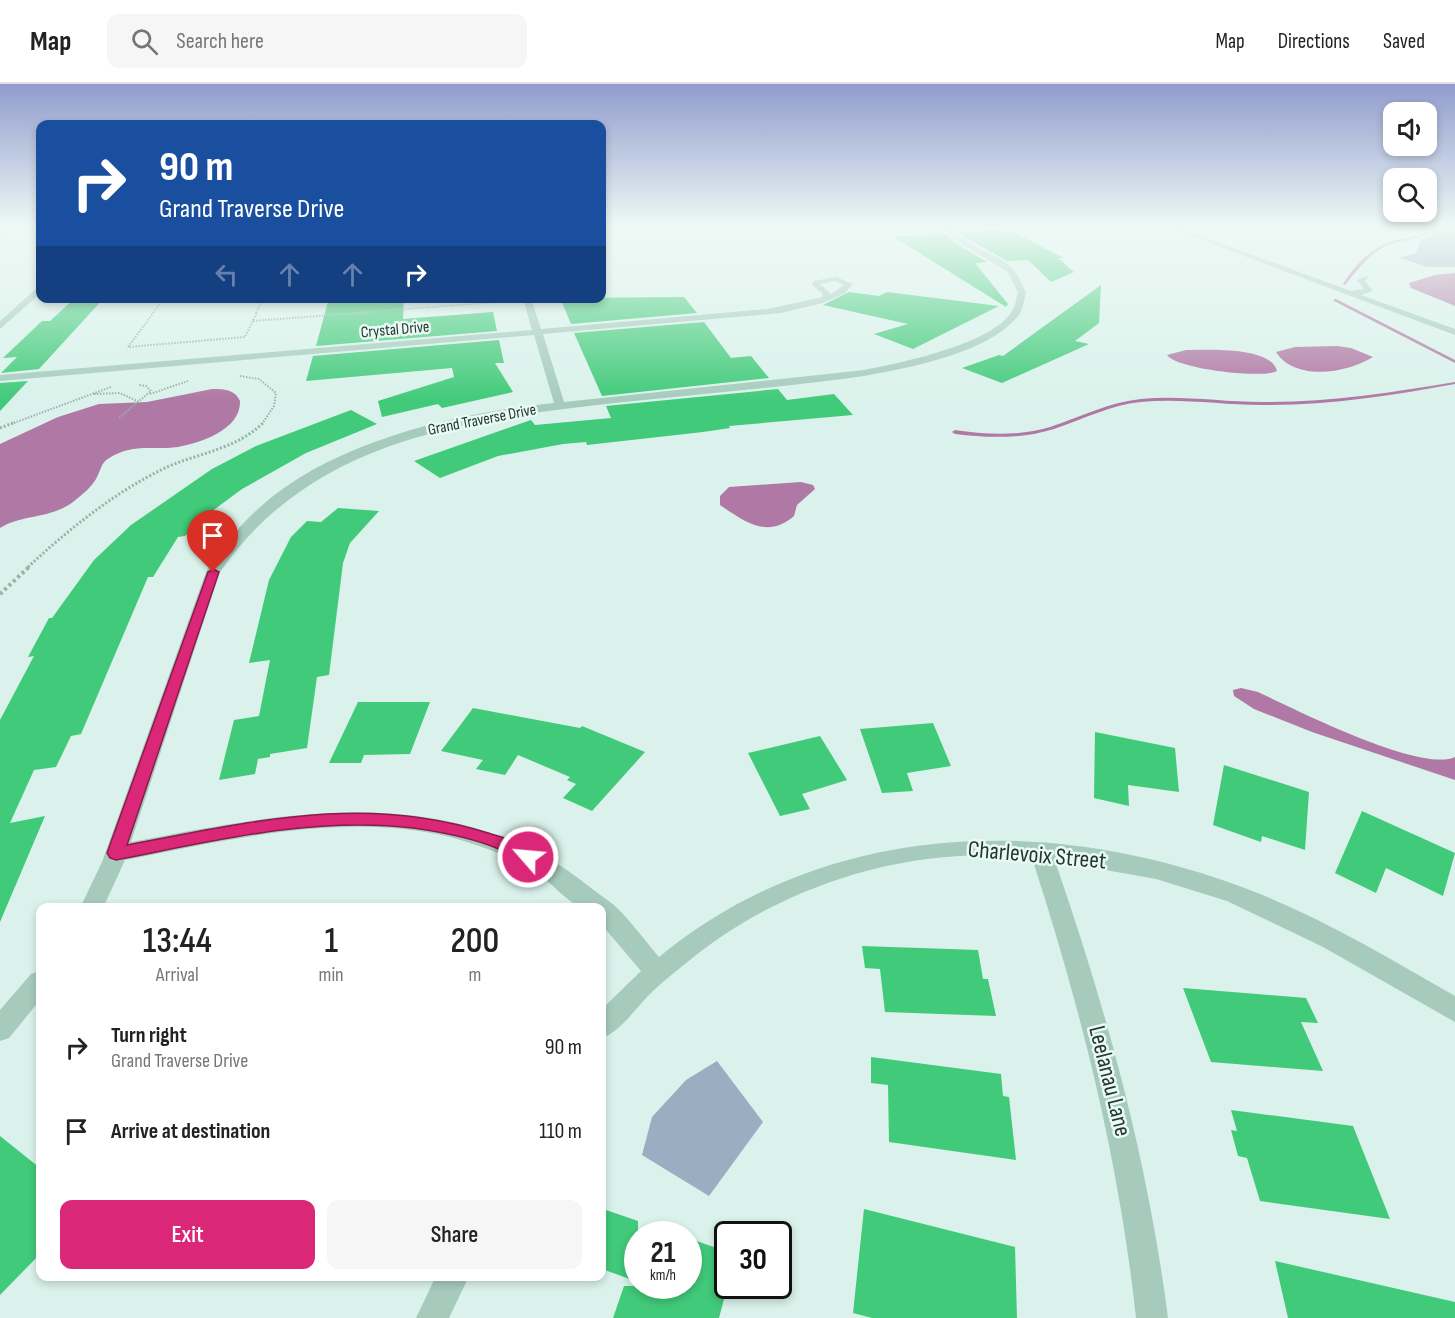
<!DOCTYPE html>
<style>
:root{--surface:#fff;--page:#f6f6f6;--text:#222;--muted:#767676;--line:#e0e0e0;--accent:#db2777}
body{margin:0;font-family:"Sofia Sans Condensed",sans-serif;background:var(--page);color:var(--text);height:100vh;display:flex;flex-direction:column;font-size:22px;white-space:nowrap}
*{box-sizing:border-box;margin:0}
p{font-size:20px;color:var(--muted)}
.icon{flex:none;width:33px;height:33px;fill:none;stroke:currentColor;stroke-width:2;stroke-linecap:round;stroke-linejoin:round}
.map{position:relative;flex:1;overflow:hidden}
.sheet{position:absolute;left:36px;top:819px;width:570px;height:378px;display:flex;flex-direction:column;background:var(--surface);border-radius:12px;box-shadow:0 3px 9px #0003}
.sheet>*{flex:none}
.top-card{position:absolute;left:36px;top:36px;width:570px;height:183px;border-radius:12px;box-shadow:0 3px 9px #0003;background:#1a4fa0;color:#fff;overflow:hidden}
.controls{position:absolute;left:1383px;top:18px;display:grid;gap:12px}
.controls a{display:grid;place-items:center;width:54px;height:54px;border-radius:12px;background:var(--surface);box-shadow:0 3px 9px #0003;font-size:30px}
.speed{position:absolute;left:624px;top:1137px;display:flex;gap:12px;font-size:30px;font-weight:700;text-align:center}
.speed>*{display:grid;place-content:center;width:78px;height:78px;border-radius:50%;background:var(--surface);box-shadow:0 3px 9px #0003;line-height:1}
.speed small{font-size:15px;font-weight:400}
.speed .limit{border:3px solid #111;border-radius:9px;background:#fff;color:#111}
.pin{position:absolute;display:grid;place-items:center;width:51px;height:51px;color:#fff;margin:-62px -26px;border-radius:50% 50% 50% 0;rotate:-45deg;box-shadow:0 0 6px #0007}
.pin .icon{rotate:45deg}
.me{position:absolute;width:66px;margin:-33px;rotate:297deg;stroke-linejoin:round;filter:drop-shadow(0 0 4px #0008)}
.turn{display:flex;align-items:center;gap:21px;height:126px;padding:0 24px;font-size:27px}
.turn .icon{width:78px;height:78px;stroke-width:2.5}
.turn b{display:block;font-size:42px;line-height:51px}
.lanes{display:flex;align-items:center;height:57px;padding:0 24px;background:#0003;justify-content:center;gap:30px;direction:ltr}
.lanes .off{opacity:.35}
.eta{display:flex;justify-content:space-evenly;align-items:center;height:102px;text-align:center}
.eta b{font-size:36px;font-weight:600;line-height:42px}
.primary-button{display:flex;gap:12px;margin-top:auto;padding:12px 24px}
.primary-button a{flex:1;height:69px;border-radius:12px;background:var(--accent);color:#fff;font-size:24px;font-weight:600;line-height:69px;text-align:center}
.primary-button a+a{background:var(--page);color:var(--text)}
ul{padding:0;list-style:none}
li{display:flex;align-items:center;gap:18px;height:84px;padding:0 24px}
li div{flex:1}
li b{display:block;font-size:22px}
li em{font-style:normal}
header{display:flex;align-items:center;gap:36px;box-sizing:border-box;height:84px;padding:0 30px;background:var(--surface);border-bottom:2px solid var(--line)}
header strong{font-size:28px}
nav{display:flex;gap:33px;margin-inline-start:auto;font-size:21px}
.search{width:420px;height:54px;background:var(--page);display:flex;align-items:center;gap:15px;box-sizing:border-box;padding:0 21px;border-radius:12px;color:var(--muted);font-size:22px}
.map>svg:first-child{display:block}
.green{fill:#9aaec2}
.water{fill:#b078a4}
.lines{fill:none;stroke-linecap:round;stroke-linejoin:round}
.stream{fill:#b078a4;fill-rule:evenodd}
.building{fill:#41ca79}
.path-far3{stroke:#90b7a7;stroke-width:1.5;stroke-dasharray:1.5 1.5;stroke-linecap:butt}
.path-far2{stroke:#90b7a7;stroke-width:2;stroke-dasharray:1.5 1.5;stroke-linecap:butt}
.path-far1{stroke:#90b7a7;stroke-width:3;stroke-dasharray:2 2;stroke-linecap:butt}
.path{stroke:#90b7a7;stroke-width:4;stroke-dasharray:3 3;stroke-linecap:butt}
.minor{fill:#a6cbbd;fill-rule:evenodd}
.route{fill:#db2777;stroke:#8e194d;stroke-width:1.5}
.labels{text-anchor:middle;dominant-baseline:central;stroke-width:5;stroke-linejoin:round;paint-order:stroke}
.far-street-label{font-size:16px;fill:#27362e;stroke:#e7faf4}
.near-street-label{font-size:24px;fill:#27362e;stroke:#e7faf4}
</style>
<header>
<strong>Map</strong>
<div class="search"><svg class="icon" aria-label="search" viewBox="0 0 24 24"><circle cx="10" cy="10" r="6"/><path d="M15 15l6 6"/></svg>Search here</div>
<nav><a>Map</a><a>Directions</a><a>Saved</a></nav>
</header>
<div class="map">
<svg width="1455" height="1234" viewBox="0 0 1455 1234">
<rect width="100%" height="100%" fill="#daf2eb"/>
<path class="green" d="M1430,144h25v39h-28l-27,-9 16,-5 5,-14 12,-4z
M717,977l46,61 -54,74 -67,-41 10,-38 34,-37z"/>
<path class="water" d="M1455,189v33l-44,-18 -2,-5 26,-8z
M1337,262l14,2 22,9c-25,16 -78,25 -97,-5l19,-5z
M1186,266c20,0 85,-4 91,21 -14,8 -101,-2 -110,-16z
M212,305c11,0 23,0 28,12 1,29 -40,42 -62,46 -21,3 -39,-2 -59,6 -20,9 -15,11 -23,26 -5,9 -16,17 -23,23 -23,17 -50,12 -73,26v-84l58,-27 41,-13 48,-2z
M801,398l12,3 2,4 -18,16 -3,11c-26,23 -49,6 -74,-11v-9l9,-9z
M1241,604l17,4c37,17 162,81 197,65v23l-143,-48 -58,-23 -20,-13 -1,-6z"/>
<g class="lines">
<path class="stream" d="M1423,144h3l1,6c-12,5 -24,6 -36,10 -20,7 -33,25 -46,41h-2c7,-15 28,-36 44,-42 11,-4 22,-5 33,-8l4,-2z
M1334,215h2l119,61v3l-121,-62z
M1455,298v2c-61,11 -123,21 -186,21 -42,1 -85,-7 -128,-3 -31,3 -57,17 -87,27 -32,10 -66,9 -99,5l-3,-2 3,-2c32,5 64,6 95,-3 31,-10 59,-25 91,-28 43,-4 86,4 128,3 63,0 125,-10 186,-20z"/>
</g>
<path class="building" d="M1007,145l57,29h-6l16,14 -23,10 -23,-22 -21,1 -49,-28 41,-3 6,3z
M946,150l9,9 32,19 -12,1 33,41 -2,3 -112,-70z
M1101,201l-2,38 -24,18 14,3 -87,39 -40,-15 37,-13 4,1z
M849,208l30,4 8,-4 112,14 -86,43 -39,-15 34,-10 -85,-19z
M684,213l13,16 -126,11 -11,-26z
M75,214h29l-65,71 -38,4 16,-16 -14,1 39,-37h8z
M329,214h75l-1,21 90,-7 4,19 -181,15z
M704,238l27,36 20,-2 18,22 -167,18 -28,-63z
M499,256l5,23h-9l18,29 -71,16 -4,-4 -56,13 -4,-16 76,-24 -2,-9 -146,13 7,-25z
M28,297l-28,30v-28z
M778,305l9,11 47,-6 19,21 -124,11 1,2 -27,4 -116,13 -1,-3 -23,2 -65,12 -58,22 -26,-17 117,-41 4,5 76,-7 -5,-12z
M351,326l26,14 -71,29 -64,36 -42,31 -15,16 -7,1 -25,40h-5l-67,157 -10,2 -15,31 -22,3 -24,53 35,-7 -45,106v-202l34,-64 -6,1 21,-39h3l42,-58 37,-35 81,-56 44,-23z
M338,424l41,3 -29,32 -7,20 -14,112 -12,2 -10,71 -37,6v3l-12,2 -3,15 -36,6 15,-60 25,-4 11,-56 -21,3 20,-83 22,-43 16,-16 14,1z
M358,618h72l-20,52 -46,1 -3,8h-32z
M473,624l107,20 2,-2 63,26 -53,59 -29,-13 13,-14 -9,-4 3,-3 -52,-22 -13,20 -29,-6 7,-9 -42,-9z
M933,639l18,43 -44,7 6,18 -31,2 -22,-64z
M1095,648l80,16 4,44 -51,-7 1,21 -35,-8z
M820,652l27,44 -45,14 8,15 -30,7 -32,-63z
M1224,681l85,27 -4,58 -43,-14 -1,6 -48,-17z
M1362,727l93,42 -12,43 -57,-28 -10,25 -41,-20z
M862,862l116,4 5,29h5l8,37 -111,-4 -5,-43 -15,-1z
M1183,904l123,10 12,25 -17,-1 22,49 -112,-9z
M871,973l130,17 2,22 6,1 7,63 -127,-18 -1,-57 -17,-2z
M1231,1026l122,16 37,93 -130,-18 -13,-43 -9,-2 -7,-26 6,1z
M0,1052l40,32v86l-40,41z
M864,1125l151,38 2,71h-145l-19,-5z
M606,1126l32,11v61l-36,-13v-47z
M688,1154l40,14v32l-9,34h-106l11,-32h64z
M1275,1177l180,41v16h-167z"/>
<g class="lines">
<path class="path-far3" d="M0,152l40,-5
M153,229l11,-15
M256,229l7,-15
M351,229l161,-12"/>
<path class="path-far2" d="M154,228l-26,35 117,-10 12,-25
M253,237l117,-9
M240,292l19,3 17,14 -2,13 -12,18
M94,310l26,-1 19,9
M150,310l38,-13
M119,334l32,-27 -5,-5 -7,-1
M11,340l100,-37"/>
<path class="path-far1" d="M0,344l15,-6
M28,483c39,-36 82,-71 129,-95 35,-19 77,-20 107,-50"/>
<path class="path" d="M0,510l30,-28"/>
<path class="minor" d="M944,144h7c15,20 43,23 61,40 6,6 10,17 14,25 -2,7 -3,17 -7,22 -32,39 -108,52 -155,61 -80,11 -160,18 -240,26 -151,17 -310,34 -404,170l-89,270c139,-27 290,-57 420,18 21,12 41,29 59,42 17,13 35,39 49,55 167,-137 387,-143 583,-70 75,28 144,69 213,109v26l-132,-75 -96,-46 -71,-22 -101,-18c52,150 93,300 113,457h-32c-17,-158 -55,-309 -104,-460 -119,-14 -249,26 -342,102 -14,11 -29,23 -41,35 -15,15 -28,36 -47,43v-29l39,-38 -39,-46v-17c-6,0 -13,1 -19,0 -13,-3 -34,-28 -48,-36 -16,-9 -35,-19 -53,-25 -113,-42 -244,-9 -357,13l-22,48h-23l22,-46 104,-290c15,-23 31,-44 52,-63 74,-68 199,-96 296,-106l-20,-68 -534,46v-6l532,-45 -9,-32h8l10,31 227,-20 55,-12 -1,-4 -10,-8 2,-4 22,-4 17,7 -8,9 -22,10 -42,10 -238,21 21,68 300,-32c36,-7 129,-26 148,-59 3,-5 4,-12 6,-18l-10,-21 -52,-31zM835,197l9,4 -13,9 -11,-10z
M1169,144h10l172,63 13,-2 -7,-9 12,-5 -4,6 8,10 -12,4 94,34v6z
M37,204h3v6l-40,35v-8z
M40,887v29l-31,38 -9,3v-31l31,-36z
M436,1192h33l-20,42h-33z"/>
</g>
<linearGradient id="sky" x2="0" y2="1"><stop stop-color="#919ccd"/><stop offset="0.45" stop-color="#eef9f6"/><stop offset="1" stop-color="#eef9f6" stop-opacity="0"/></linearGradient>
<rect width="1455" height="317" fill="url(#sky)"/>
<path class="route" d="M213,485l6,3 -92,273c125,-23 235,-52 361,-12 15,5 41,10 49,24l-3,5c-12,4 -22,-7 -33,-12 -27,-12 -59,-18 -88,-22 -101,-12 -199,13 -297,32l-6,-2 -3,-5 101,-281z"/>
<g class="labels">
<g class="far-street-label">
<text transform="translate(395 246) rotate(-5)">Crystal Drive</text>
<text transform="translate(482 336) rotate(-11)">Grand Traverse Drive</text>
</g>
<g class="near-street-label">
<text transform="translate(1037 771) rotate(5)">Charlevoix Street</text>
<text transform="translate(1110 997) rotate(76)">Leelanau Lane</text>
</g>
</g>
</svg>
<div class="controls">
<a><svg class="icon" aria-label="sound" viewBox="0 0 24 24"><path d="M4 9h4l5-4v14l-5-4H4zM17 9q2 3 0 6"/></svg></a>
<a><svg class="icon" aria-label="search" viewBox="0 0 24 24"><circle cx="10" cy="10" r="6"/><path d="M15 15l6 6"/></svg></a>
</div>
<div class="speed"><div>21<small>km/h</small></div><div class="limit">30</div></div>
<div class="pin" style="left:213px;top:488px;background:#d93025"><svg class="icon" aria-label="arrive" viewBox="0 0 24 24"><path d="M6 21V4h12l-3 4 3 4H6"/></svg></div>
<svg class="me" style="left:528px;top:773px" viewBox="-20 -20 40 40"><circle r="17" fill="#db2777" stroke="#fff" stroke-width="3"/><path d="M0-11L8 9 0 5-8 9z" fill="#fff"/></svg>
<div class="top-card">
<div class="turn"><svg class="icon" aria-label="right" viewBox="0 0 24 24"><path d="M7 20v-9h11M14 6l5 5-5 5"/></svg><div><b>90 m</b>Grand Traverse Drive</div></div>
<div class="lanes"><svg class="icon off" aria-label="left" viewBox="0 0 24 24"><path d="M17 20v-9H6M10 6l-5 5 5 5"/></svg><svg class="icon off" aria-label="ahead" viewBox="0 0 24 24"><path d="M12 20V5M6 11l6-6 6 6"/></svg><svg class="icon off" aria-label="ahead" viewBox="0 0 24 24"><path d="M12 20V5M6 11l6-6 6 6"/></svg><svg class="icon" aria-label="right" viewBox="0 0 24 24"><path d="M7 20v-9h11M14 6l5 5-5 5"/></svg></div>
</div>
<section class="sheet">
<div class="eta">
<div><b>13:44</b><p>Arrival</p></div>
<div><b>1</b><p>min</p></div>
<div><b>200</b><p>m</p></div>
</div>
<ul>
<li><svg class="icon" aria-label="right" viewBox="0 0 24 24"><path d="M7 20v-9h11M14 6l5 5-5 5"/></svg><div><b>Turn right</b><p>Grand Traverse Drive</p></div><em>90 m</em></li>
<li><svg class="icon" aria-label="arrive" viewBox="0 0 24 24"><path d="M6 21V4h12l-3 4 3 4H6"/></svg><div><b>Arrive at destination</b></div><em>110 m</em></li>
</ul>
<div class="primary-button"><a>Exit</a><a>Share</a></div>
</section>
</div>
